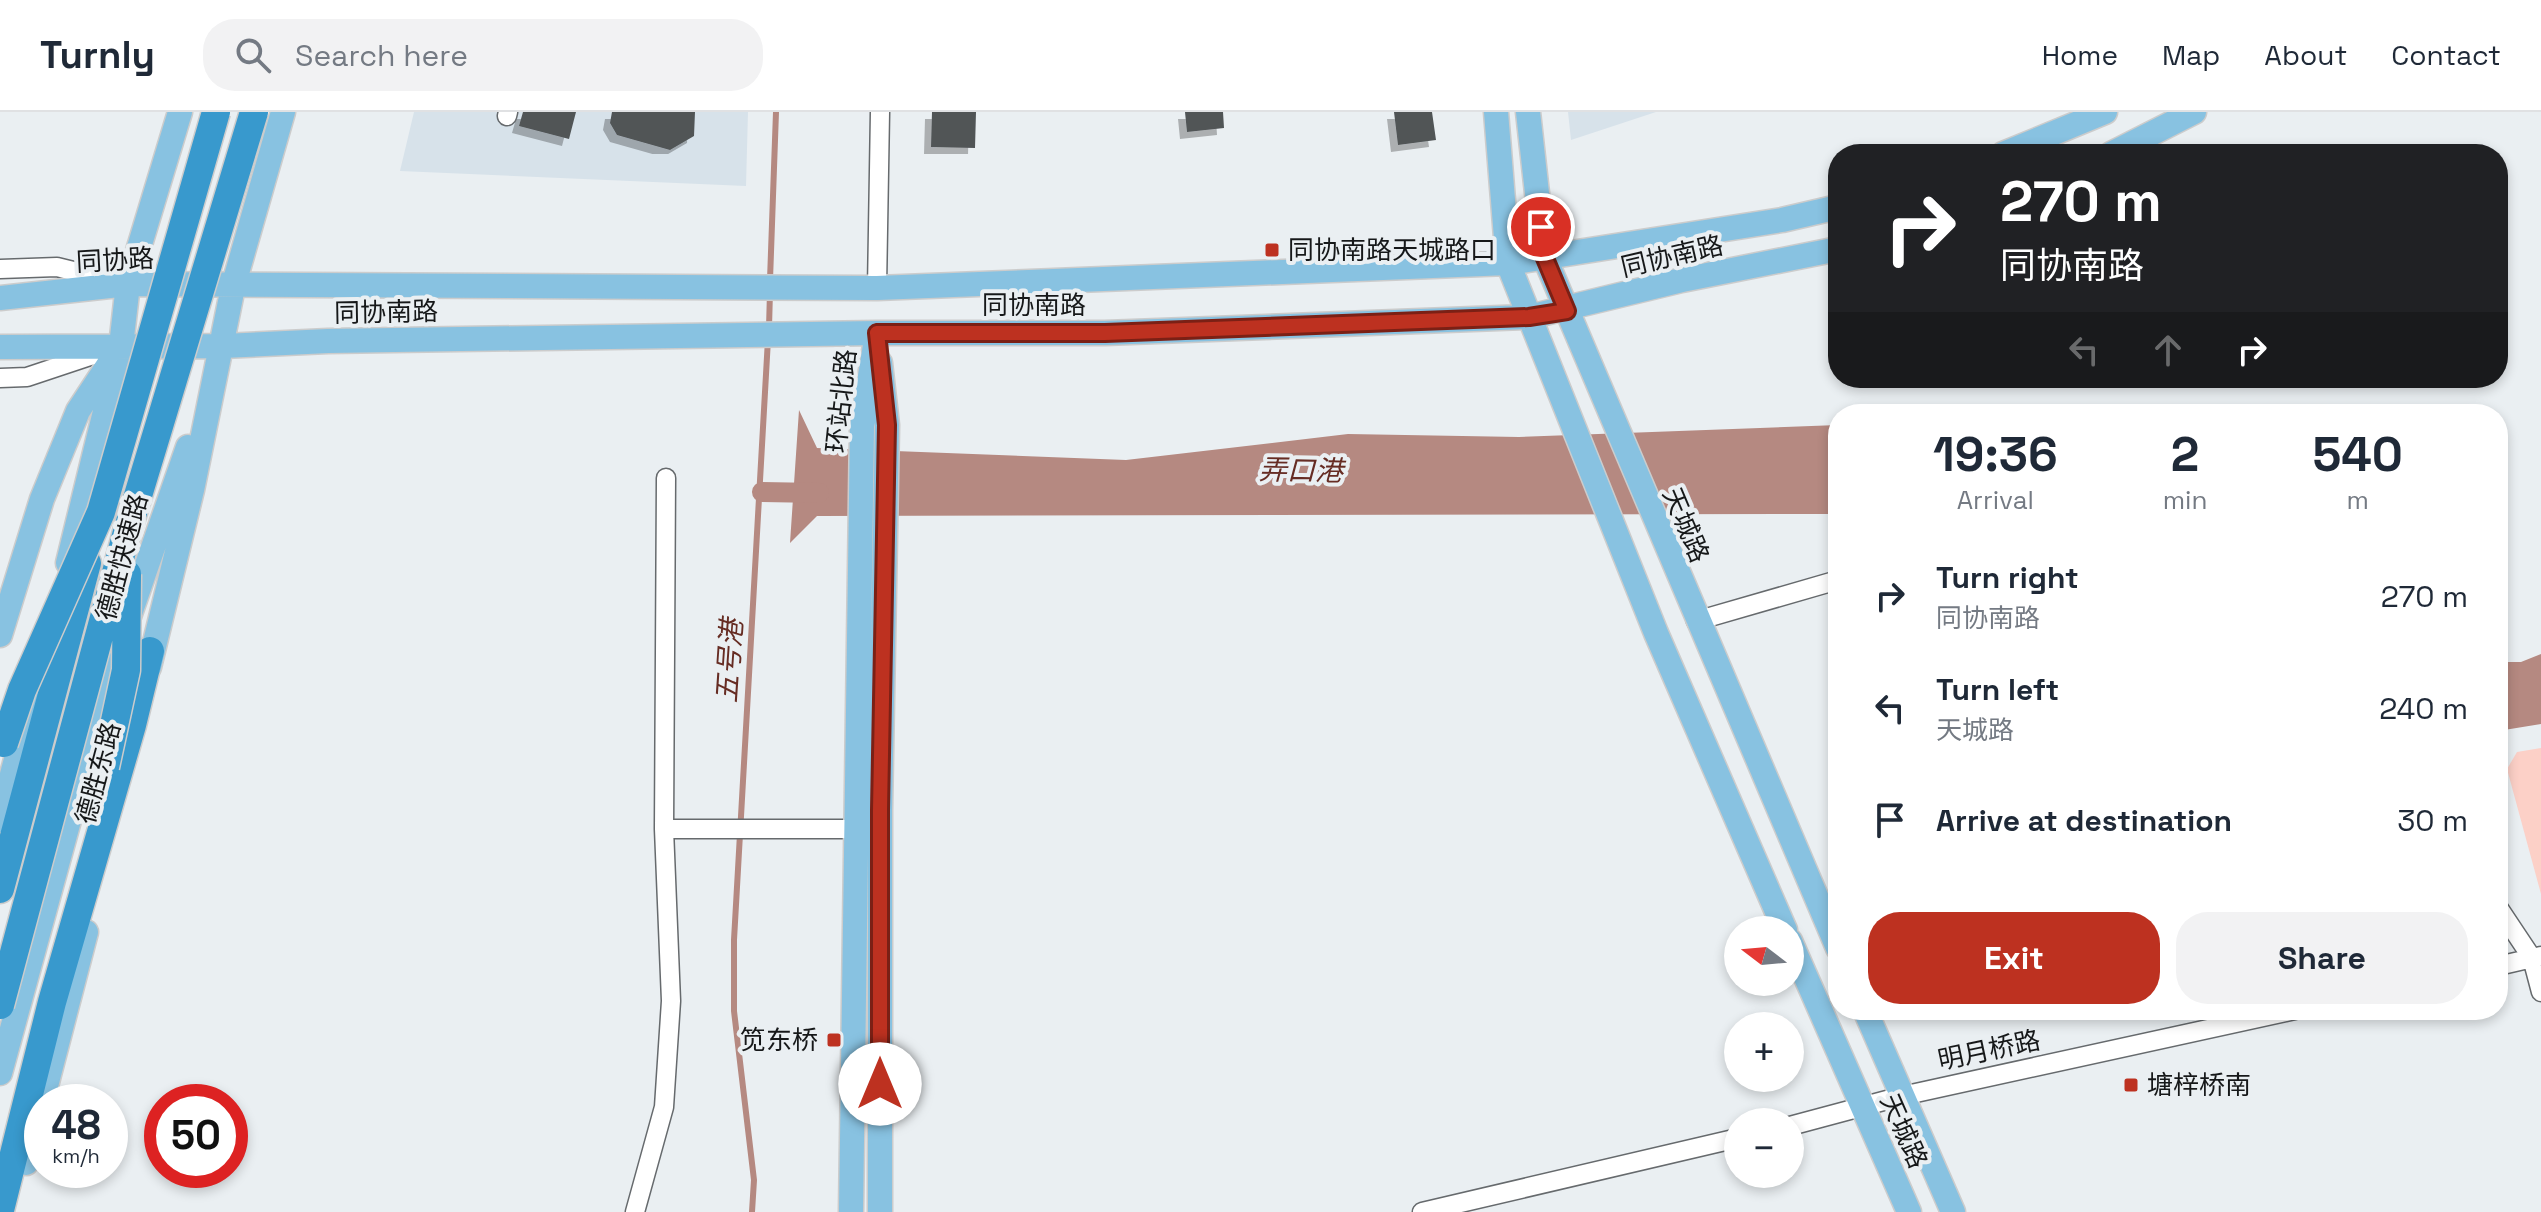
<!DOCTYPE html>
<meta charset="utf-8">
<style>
:root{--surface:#fff;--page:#f2f2f3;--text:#1f2937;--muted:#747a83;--line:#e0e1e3;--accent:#bd3120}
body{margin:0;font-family:"Space Grotesk","Noto Sans SC",sans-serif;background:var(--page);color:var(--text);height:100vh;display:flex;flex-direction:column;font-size:30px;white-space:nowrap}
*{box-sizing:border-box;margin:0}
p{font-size:26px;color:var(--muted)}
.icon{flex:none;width:44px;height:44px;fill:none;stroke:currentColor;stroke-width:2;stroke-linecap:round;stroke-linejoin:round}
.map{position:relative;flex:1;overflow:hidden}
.drawer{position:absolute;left:1828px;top:292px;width:680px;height:616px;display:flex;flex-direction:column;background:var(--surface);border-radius:32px;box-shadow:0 4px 12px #0003}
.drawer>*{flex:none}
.top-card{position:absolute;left:1828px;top:32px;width:680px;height:244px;border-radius:32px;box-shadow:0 4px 12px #0003;background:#202124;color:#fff;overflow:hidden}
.needle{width:52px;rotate:286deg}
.controls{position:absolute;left:1724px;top:804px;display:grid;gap:16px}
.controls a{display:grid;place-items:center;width:80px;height:80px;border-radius:50%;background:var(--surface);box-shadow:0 4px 12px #0003;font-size:40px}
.speed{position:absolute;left:24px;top:972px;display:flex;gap:16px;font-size:40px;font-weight:700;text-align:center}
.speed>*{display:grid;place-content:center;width:104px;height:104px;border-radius:50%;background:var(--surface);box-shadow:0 4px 12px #0003;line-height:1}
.speed small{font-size:20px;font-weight:400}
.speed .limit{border:12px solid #d22;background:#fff;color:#111}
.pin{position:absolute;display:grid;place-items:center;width:68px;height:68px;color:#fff;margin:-34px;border:4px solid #fff;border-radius:50%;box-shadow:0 2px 8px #0007}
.me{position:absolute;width:88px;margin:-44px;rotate:0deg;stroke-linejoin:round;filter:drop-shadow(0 0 6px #0008)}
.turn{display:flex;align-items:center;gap:28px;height:168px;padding:0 40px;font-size:36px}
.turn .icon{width:104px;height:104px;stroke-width:2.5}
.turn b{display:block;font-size:56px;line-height:68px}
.lanes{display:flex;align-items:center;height:76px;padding:0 40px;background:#0003;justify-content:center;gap:40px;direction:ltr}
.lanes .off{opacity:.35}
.eta{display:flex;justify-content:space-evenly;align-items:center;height:136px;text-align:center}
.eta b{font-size:48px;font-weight:700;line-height:56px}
.primary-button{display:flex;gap:16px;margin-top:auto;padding:16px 40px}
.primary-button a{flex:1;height:92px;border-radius:32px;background:var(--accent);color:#fff;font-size:32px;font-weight:700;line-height:92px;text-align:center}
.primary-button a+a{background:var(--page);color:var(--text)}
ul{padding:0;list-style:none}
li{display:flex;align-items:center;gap:24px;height:112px;padding:0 40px}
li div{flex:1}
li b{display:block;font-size:30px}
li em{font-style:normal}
header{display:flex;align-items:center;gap:48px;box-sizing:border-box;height:112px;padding:0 40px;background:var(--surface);border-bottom:2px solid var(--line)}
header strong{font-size:38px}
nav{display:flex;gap:44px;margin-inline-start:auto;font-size:28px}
.search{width:560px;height:72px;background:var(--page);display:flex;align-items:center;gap:20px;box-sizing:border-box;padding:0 28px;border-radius:32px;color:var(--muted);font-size:30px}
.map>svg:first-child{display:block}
.built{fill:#d7e2ea}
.green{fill:#fcd0c7}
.water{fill:#b58981}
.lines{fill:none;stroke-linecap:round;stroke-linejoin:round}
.stream{stroke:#b58981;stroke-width:6}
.canal{stroke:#b58981;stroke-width:20}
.building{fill:#515557;filter:url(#shadow)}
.minor-casing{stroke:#666a6d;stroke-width:21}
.major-casing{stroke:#ccc;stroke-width:27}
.highway-casing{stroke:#ccc;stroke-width:31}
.minor{stroke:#fff;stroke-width:18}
.major{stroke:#88c2e1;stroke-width:24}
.highway{stroke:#3899cd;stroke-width:28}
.highway-bridge-casing{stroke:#ccc;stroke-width:31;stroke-linecap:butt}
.highway-bridge{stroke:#3899cd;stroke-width:28}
.route-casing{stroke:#7b2015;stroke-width:20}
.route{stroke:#bd3120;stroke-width:14}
.poi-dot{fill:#bd3120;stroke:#eaeff2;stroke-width:3}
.labels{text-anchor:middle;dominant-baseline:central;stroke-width:8;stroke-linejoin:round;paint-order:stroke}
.poi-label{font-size:26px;fill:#161819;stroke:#eaeff2;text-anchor:start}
.street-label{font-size:26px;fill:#161819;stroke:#eaeff2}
.water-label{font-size:28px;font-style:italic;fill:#662c23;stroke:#eaeff2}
</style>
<header>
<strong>Turnly</strong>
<div class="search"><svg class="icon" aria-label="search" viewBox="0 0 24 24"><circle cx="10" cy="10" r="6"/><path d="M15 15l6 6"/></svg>Search here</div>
<nav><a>Home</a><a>Map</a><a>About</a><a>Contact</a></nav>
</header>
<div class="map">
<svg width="2541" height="1100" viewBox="0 0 2541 1100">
<defs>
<filter id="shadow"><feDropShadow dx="-7" dy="7" stdDeviation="0" flood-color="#0004"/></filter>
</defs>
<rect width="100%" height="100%" fill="#eaeff2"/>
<path class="built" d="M414,0h334l-2,74 -346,-15z
M1568,0h88l-85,28z"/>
<path class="green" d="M2541,636v146l-34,-125 10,-17z"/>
<path class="water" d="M799,298l18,38 309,12 222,-26 171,3 319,-12v89l-1021,2 -27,27z
M2541,542v70l-43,7v-69h23z"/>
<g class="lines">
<path class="stream" d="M770,168l6,-168
M769,216l1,-37
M752,1100l2,-32 -20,-169v-71l34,-601"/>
<path class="canal" d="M762,380l57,1"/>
</g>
<path class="building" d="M523,0h53l-7,27 -50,-13z
M612,0h83l-1,24 -24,14 -53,-15 -7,-12z
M932,0h44l-1,36 -44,-1z
M1185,0h38l1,16 -37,4z
M1394,0h38l4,28 -38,5z"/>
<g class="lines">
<g class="minor-casing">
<path id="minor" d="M507,4l1,-4
M0,157l57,-2 61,15
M877,176l3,-176
M0,266l27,-1 78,-26
M1696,509l142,-41
M664,717h205
M2498,795l34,51 9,34
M2498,854l43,-10
M1790,1014l112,-30 393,-86
M635,1100l29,-105 7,-106 -7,-172 2,-351
M1422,1100l316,-74"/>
</g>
<g class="major-casing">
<path id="major" d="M1496,0l12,151 148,370 129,297
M1528,0l16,144 294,692
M2003,42l102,-42
M2111,42l83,-42
M0,186l128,-14 749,4 631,-25 274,-43 56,-13
M0,235l223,-1 105,-5 549,-8h228l424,-16 153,-37 156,-31
M68,451l53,-217 7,-62 52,-172
M0,523l42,-136 36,-88 33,-50
M149,555l43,-177 41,-203 50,-175
M0,708l33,-125
M1790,829l119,271
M1865,898l88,202
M0,961l109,-399 79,-227
M26,1051l60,-231
M851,1100l11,-786 15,-93
M880,1100v-402l7,-385 -7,-62"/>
</g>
<g class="highway-casing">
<path id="highway" d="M0,777l87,-326
M0,1098l52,-208 80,-277 18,-74"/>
</g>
<use href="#minor" class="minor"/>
<use href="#major" class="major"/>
<use href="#highway" class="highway"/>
<g class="highway-bridge-casing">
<path id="highway-bridge" d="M4,631l18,-53 79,-178 115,-400
M105,655l21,-97 1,-96
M0,893l127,-473 127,-420"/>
</g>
<use href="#highway-bridge" class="highway-bridge"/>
</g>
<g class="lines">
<g class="route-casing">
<path id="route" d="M880,972v-274l7,-385 -10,-92h228l424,-16 38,-6 -23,-55 -3,-29"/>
</g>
<use href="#route" class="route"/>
</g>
<g class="poi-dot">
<rect x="1264" y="130" width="16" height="16" rx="4"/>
<rect x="826" y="920" width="16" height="16" rx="4"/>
<rect x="2123" y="965" width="16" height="16" rx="4"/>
</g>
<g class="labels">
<g class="poi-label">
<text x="1288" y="138">同协南路天城路口</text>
<text x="818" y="928" text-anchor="end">笕东桥</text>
<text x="2147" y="973">塘梓桥南</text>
</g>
<g class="street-label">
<text transform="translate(1672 144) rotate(-13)">同协南路</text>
<text transform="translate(115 148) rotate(-3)">同协路</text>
<text x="1034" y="193">同协南路</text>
<text transform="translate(386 200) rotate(-1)">同协南路</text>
<text transform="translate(841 289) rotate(-84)">环站北路</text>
<text transform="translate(1686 413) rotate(67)">天城路</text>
<text transform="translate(122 445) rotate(-75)">德胜快速路</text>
<text transform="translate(98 661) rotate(-75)">德胜东路</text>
<text transform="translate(1989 938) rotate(-12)">明月桥路</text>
<text transform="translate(1904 1019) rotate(66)">天城路</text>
</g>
<g class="water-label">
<text transform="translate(1301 358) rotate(1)">弄口港</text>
<text transform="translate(729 549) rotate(-86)">五号港</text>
</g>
</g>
</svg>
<div class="controls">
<a><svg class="needle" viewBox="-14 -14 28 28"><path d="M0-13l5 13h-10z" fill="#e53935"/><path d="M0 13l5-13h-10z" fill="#747a83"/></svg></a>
<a>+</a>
<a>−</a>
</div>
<div class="speed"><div>48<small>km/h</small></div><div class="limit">50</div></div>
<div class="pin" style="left:1541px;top:115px;background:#d93025"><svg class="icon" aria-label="arrive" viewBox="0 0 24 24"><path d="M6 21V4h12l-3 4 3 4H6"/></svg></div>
<svg class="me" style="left:880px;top:972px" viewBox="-20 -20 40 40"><circle r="19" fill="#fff"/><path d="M0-13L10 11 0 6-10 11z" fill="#bd3120"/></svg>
<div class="top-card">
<div class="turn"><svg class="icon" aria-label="right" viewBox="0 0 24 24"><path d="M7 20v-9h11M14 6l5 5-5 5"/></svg><div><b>270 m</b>同协南路</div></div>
<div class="lanes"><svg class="icon off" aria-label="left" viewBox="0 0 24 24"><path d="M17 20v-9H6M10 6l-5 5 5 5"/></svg><svg class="icon off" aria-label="ahead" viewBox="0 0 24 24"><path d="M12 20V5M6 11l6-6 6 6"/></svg><svg class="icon" aria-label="right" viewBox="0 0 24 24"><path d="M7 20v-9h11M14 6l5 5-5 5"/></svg></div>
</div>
<section class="drawer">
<div class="eta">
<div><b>19:36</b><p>Arrival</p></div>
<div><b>2</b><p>min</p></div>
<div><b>540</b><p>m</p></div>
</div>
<ul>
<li><svg class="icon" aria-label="right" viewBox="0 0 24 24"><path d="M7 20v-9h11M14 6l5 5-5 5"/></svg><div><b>Turn right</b><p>同协南路</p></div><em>270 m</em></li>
<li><svg class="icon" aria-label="left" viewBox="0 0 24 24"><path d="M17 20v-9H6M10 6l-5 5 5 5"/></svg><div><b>Turn left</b><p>天城路</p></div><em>240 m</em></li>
<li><svg class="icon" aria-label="arrive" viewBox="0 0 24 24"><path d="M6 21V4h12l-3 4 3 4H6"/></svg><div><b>Arrive at destination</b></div><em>30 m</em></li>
</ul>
<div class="primary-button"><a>Exit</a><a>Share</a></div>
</section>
</div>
